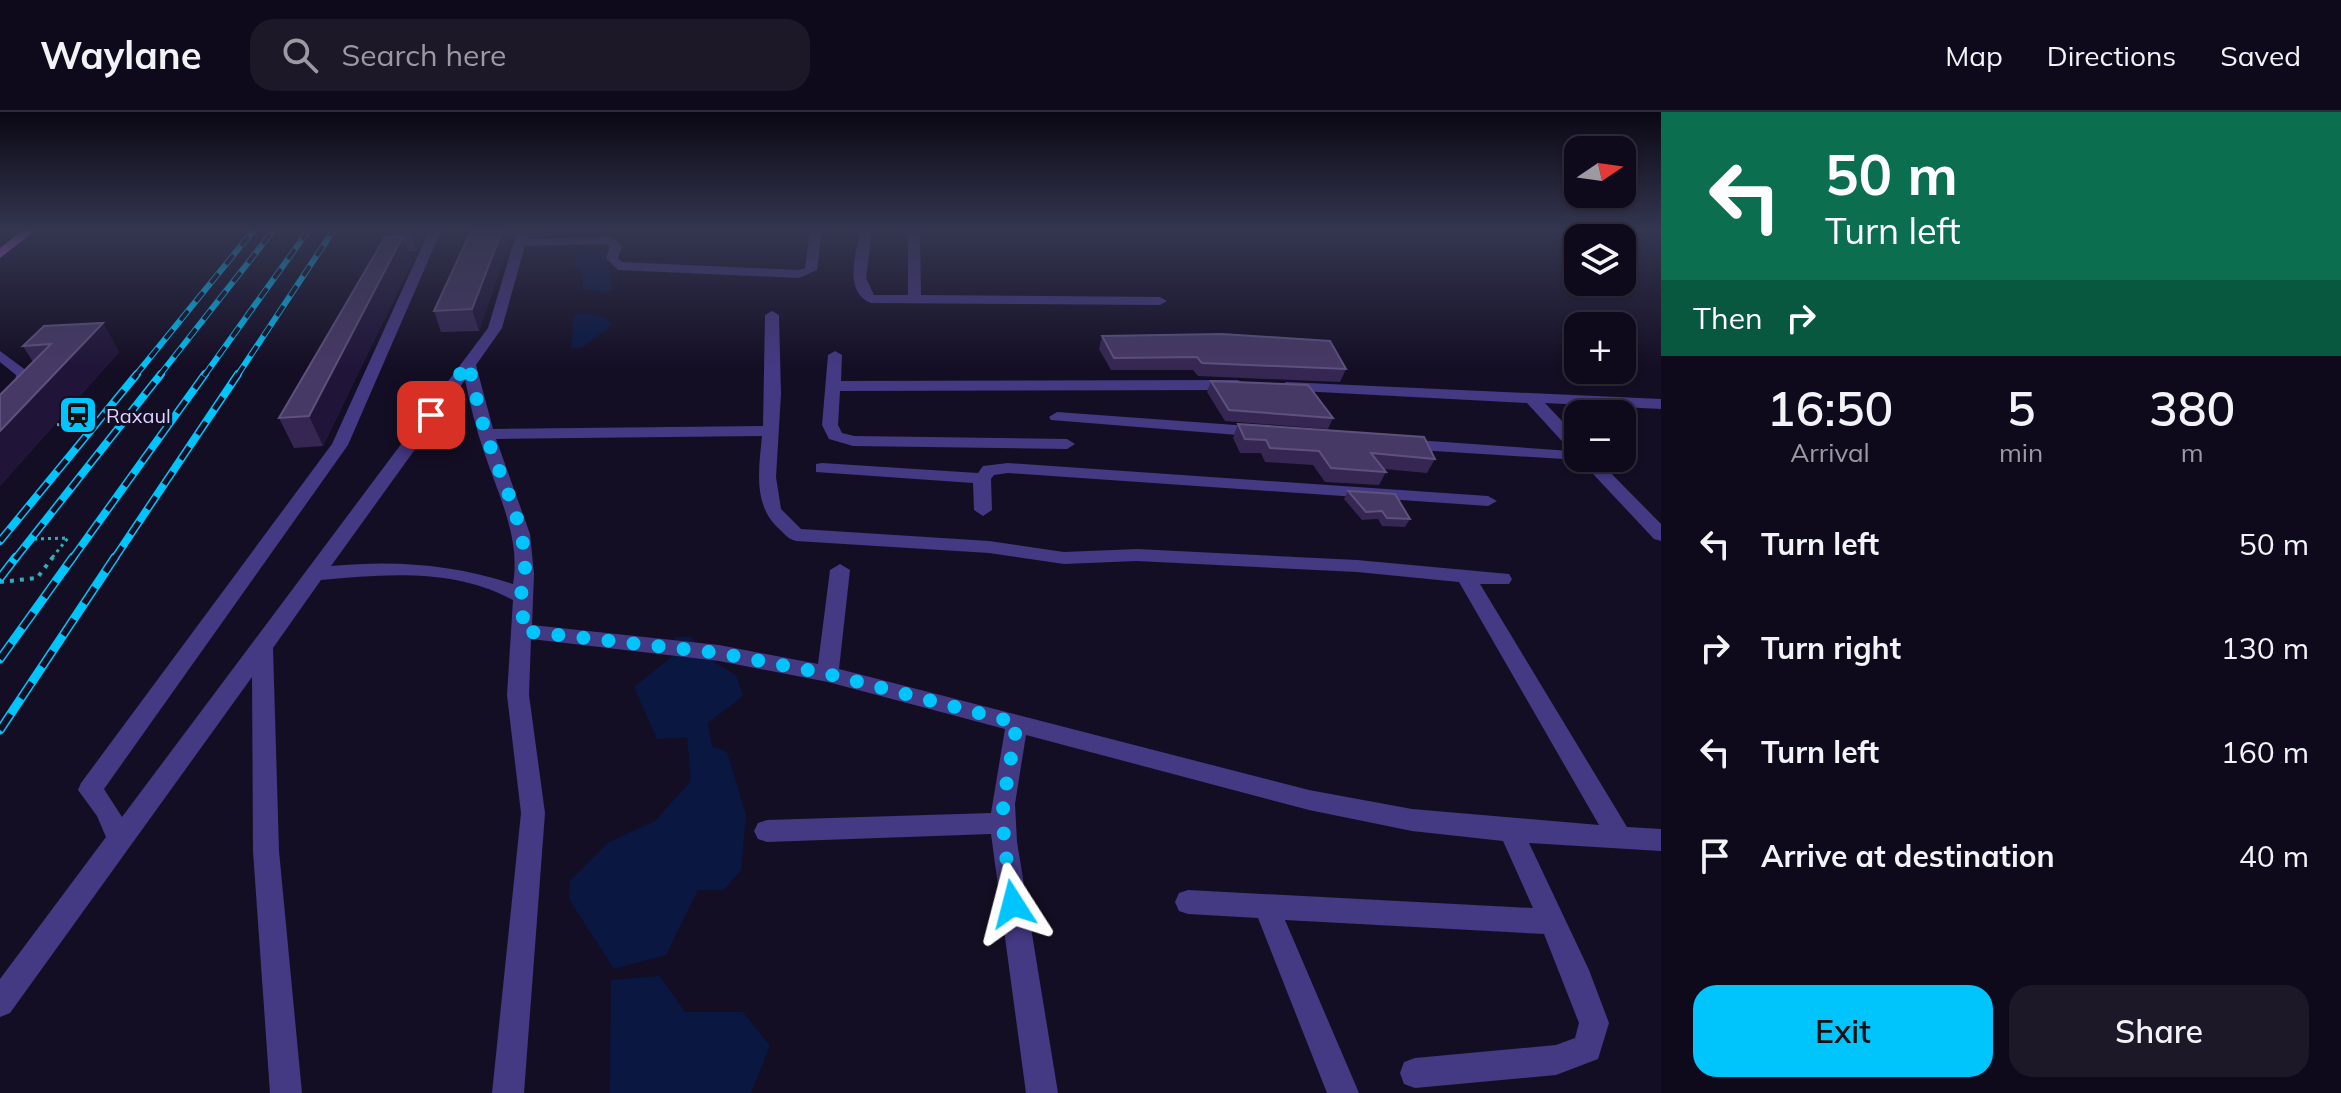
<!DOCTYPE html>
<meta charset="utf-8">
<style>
:root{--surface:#0f0a1b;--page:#1d1828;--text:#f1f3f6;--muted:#9b9aa3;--line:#2f2b3a;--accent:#00c5fc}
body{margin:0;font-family:Mulish,sans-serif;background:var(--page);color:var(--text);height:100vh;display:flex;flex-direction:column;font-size:30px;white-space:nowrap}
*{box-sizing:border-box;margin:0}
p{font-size:26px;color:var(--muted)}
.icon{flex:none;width:44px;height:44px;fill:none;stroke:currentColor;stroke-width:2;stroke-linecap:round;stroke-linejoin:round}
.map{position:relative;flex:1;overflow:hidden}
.drawer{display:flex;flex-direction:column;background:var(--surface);width:680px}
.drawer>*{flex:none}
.hud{background:#0b6e4f;color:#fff;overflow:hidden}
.needle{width:52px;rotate:77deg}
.controls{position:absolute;left:1564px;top:24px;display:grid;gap:16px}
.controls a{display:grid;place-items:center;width:72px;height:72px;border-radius:16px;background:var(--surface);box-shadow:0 2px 6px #0004,0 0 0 2px var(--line);font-size:40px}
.pin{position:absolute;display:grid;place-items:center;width:68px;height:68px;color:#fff;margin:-34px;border-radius:16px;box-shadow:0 4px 12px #0006}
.me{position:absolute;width:88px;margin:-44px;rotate:351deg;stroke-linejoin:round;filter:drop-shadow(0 0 6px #0008)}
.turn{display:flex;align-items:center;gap:28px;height:168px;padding:0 32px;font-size:36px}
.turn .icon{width:104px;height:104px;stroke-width:2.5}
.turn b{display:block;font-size:56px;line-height:68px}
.then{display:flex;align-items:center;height:76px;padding:0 32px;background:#0003;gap:16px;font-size:30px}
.eta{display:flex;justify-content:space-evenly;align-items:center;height:136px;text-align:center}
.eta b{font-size:48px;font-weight:600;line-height:56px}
.cta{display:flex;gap:16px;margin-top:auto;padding:16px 32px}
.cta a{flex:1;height:92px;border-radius:24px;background:var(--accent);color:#111;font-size:32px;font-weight:600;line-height:92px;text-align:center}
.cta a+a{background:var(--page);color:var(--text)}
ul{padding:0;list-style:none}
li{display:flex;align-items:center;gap:24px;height:104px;padding:0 32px}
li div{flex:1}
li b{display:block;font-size:30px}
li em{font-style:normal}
header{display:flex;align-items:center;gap:48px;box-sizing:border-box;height:112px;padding:0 40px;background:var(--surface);border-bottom:2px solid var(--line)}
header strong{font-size:38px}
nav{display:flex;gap:44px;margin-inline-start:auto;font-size:28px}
.search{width:560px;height:72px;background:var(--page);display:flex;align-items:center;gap:20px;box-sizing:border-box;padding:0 28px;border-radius:24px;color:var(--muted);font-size:30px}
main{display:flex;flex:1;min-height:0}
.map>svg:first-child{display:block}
.water{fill:#091741}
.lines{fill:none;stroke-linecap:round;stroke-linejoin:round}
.path-far1{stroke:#2eaeb6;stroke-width:3;stroke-dasharray:3 4;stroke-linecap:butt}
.path{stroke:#2eaeb6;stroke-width:4;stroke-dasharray:4 6;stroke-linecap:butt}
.minor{fill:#443983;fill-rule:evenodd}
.major{fill:#d458ff;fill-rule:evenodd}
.rail-far2-casing{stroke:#00c5fc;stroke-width:6}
.rail-far1-casing{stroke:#00c5fc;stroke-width:8}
.rail-casing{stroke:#00c5fc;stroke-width:9}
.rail-far2{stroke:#140e24;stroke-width:4;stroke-dasharray:12;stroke-linecap:butt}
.rail-far1{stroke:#140e24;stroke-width:5;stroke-dasharray:15;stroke-linecap:butt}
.rail{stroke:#140e24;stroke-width:6;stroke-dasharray:19;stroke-linecap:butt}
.wall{fill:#352752}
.shaded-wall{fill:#201538}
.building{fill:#473965;stroke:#5e517d;stroke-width:2}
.route{stroke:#00c5fc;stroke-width:14;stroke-dasharray:0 25.2}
.labels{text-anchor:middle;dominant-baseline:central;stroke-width:6;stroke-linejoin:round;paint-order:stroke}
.far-poi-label{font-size:20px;fill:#dcd1ff;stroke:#140e24;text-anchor:start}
</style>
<header>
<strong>Waylane</strong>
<div class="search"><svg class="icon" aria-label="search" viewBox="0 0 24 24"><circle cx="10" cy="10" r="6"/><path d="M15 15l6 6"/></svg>Search here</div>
<nav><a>Map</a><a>Directions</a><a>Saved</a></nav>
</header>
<main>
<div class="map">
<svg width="1661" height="981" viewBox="0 0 1661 981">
<rect width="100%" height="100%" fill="#140e24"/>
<path class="water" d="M586,135l19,3 7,39 -5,3 -24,-3v-15l-9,-7 5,-16z
M586,201l18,4 8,8 -29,22 -12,2 3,-34z
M675,525h16l16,21 29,17 7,21 -35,27 4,23 15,6 19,63 -5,55 -17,20h-26l-32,65 -52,14 -45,-70 1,-18 39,-39 46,-21 36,-40 -4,-44 -30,2 -23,-52 39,-31z
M660,864l25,36h58l27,34 -19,47h-141l1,-113z"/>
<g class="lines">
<path class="path-far1" d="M50,313l22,-1
M34,427l34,-1 -17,21"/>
<path class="path" d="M0,470l37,-4 16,-21"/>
<path class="minor" d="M429,119h12l-93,214 -244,344 18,28 366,-489 29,-97h12l-2,8 86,-2 9,9 -4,12 4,4 176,8 7,-2 5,-37h12l-5,39 -18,8 -181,-8 -12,-12 4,-11 -4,-3 -81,2 -23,82 -26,37 17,64 270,-3 2,-111 7,-4 7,4 2,79 -5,83 5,32 20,20 188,12 75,11 73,-3 220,11 152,14 3,5 -3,5h-29l147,243 34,2v22l-132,-8 60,127 20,53 -11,36 -42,16 -141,13 -11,-4 -4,-11 4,-11 11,-4 141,-13 19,-7 4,-15 -35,-89 -259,-14 74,173h-32l-69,-175 -70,-4 -9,-3 -4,-9 4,-9 9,-3 345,18 -30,-67 -91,-10 -103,-21 -283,-75 -11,69 2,38 41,251h-32l-35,-259 -224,8 -9,-3 -4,-8 4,-8 9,-3 224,-7 14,-84 -177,-47 -109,-21 -188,-22 -2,56 16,118 -21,280h-32l29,-280 -14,-118 6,-95c-59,-32 -128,-26 -192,-20l-48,68 6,203 23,242h-32l-17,-242 -1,-174 -242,336 -10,4v-38l106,-142 -9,-21 -19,-26 3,-7 251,-339zM465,268c5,24 11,49 19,72 14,42 37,86 29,132 -61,-20 -118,-24 -182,-18zM762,324c-3,32 -9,66 14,90 7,6 11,13 20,15l193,12 75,11 73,-3 220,11 102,10 140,243 -187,-16 -103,-19 -470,-121 11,-99 -10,-6 -10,6 -12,94 -99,-19 -187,-20 2,-51 -4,-40 -34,-95z
M860,119h12l-6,47 8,17h34v-64h12l1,64 239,2 7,4 -7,4 -289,-2c-28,-11 -15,-49 -11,-72z
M0,239l31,23 -2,25 -23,28 -6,2v-15l13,-16 3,-23 -16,-13z
M835,239l7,4 -1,26 397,-1 8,5 -8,5 -398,1 -2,34 4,8 12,3 213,3 8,5 -8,5 -214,-3 -24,-7 -7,-14 6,-70z
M1286,270l375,17v10l-116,-6 33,35v20h18l65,66v17l-7,-2 -74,-79 -178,-11 -8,-5 8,-5 169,12 -44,-48 -246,-13 -3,-3z
M1057,300l206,15 8,5 -8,5 -212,-17 -2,-3z
M822,351l156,10 5,-7 25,-3 480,33 9,5 -9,5 -480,-33 -14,2 -3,4 1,31 -9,6 -9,-6 -1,-27 -157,-11v-8z"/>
<path class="major" d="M22,119h13l-35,27v-10z"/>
<g class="rail-far2-casing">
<path id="rail-far2" d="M135,264l118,-145
M159,264l114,-145
M204,264l104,-145
M237,264l96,-145"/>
</g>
<g class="rail-far1-casing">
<path id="rail-far1" d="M0,429l137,-167
M15,447l146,-185
M72,447l133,-185
M114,447l124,-185"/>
</g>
<g class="rail-casing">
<path id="rail" d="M0,466l16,-21
M0,547l73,-102
M0,618l115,-173"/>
</g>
<use href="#rail-far2" class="rail-far2"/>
<use href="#rail-far1" class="rail-far1"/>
<use href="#rail" class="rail"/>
</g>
<path class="wall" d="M392,119h35l-10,20h-9l4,11 -89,184 -29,2 -15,-30 113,-182z
M471,119h42l-34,100 -38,1 -7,-21z
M103,211l16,29 -119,134v-91l33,-33 -10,-16z
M1102,224l244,33 -6,13 -142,-6 -5,-6h-82l-12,-21z
M1211,269l122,37 -5,11 -103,-8 -18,-29z
M1238,312l197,35 -8,14 -43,-4 2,3 -7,13 -54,-3 -12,-17 -48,-3 -4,-9h-21l-7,-15z
M1348,379l62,28 -5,8 -23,-1 -4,-7 -16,1 -18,-21z"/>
<path class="shaded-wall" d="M410,119h17l-10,20z
M502,119h11l-34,100 -7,-22z
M403,124l9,26 -89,184 -14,-30z
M103,211l16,29 -119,134v-55z"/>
<path class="building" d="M471,119h31l-30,78 -38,2z
M403,124l-94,180 -30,2 106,-181z
M103,211l-103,108v-36l51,-51 -28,2 21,-20z
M1222,222l108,7 16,28 -144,-6 -5,-6 -83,1 -12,-22z
M1211,269l97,4 25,33 -104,-8z
M1238,312l186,13 11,22 -64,-6 15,19 -55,-4 -12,-17 -49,-3 -4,-8 -21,-1z
M1348,379l47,3 15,25 -23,-1 -5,-7 -16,1z"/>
<linearGradient id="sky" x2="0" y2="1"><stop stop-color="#0b0814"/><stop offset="0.46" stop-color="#343650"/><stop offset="1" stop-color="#343650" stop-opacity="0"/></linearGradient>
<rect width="1661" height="256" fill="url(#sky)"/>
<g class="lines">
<path class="route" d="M431,303l37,-52c6,24 11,48 18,71 15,49 51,108 35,160l3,8 -2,29 197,22 109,21 189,49 -14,81 1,38 9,62"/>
</g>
<defs>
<g id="station-square" transform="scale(2)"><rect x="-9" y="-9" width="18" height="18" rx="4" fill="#00c5fc" stroke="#140e24"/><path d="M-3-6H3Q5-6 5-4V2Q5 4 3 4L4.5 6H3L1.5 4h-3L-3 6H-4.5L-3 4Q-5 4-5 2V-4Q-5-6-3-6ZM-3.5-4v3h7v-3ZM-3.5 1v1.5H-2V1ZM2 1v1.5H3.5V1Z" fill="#111"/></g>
</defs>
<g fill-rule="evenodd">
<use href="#station-square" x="78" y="303"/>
</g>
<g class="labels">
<g class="far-poi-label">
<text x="106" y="303">Raxaul</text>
</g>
</g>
</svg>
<div class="controls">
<a><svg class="needle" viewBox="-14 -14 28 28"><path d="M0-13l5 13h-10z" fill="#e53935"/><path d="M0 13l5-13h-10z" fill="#9b9aa3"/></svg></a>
<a><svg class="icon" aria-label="layers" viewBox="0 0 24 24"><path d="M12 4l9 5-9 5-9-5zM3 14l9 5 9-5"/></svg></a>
<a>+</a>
<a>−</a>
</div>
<div class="pin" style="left:431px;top:303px;background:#d93025"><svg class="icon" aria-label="arrive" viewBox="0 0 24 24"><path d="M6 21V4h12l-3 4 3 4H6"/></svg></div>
<svg class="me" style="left:1013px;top:792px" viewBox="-20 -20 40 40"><path d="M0-17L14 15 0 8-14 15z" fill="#00c5fc" stroke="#fff" stroke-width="4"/></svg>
</div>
<section class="drawer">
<div class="hud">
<div class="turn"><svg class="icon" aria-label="left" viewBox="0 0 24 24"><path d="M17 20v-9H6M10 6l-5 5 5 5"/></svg><div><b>50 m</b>Turn left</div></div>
<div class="then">Then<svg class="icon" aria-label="right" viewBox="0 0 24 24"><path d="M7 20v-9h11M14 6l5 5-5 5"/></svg></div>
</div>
<div class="eta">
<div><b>16:50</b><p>Arrival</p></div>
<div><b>5</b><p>min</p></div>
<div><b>380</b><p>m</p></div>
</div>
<ul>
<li><svg class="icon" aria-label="left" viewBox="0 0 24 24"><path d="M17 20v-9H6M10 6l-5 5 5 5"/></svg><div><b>Turn left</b></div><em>50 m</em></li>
<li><svg class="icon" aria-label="right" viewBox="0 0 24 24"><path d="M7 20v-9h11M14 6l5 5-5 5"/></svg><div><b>Turn right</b></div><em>130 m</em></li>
<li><svg class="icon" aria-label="left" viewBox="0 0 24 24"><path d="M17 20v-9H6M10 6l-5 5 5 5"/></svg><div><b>Turn left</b></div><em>160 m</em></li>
<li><svg class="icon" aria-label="arrive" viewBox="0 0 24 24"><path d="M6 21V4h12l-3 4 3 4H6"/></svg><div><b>Arrive at destination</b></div><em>40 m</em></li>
</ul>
<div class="cta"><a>Exit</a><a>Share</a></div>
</section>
</main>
